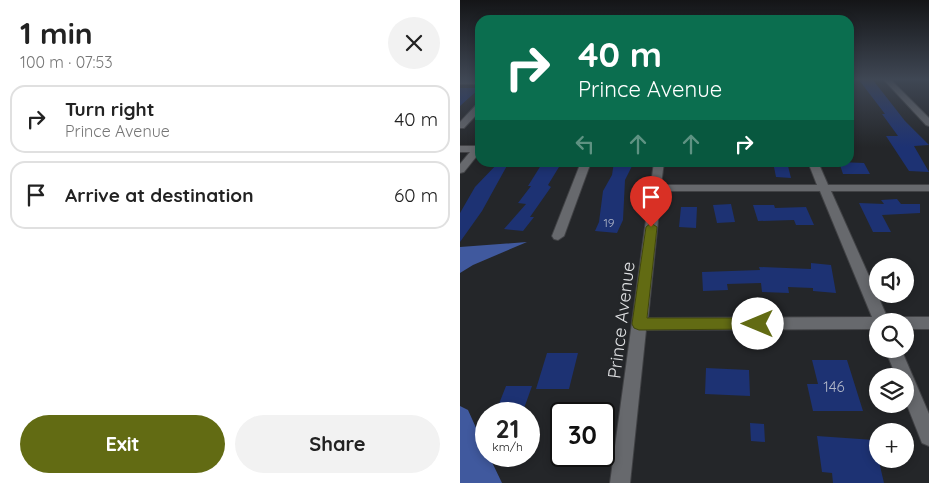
<!DOCTYPE html>
<meta charset="utf-8">
<style>
:root{--surface:#fff;--page:#f2f2f2;--text:#222;--muted:#767676;--line:#e0e0e0;--accent:#626b13}
body{margin:0;font-family:Quicksand,sans-serif;background:var(--page);color:var(--text);height:100vh;display:flex;flex-direction:column;font-size:19px;white-space:nowrap}
*{box-sizing:border-box;margin:0}
p{font-size:16px;color:var(--muted)}
.icon{flex:none;width:28px;height:28px;fill:none;stroke:currentColor;stroke-width:2;stroke-linecap:round;stroke-linejoin:round}
.map{position:relative;flex:1;overflow:hidden}
.sheet{display:flex;flex-direction:column;background:var(--surface);width:460px}
.sheet>*{flex:none}
.top-card{position:absolute;left:15px;top:15px;width:379px;height:152px;border-radius:15px;box-shadow:0 2px 8px #0003;background:#0b6e4f;color:#fff;overflow:hidden}
.tools{position:absolute;left:409px;top:258px;display:grid;gap:10px}
.tools a{display:grid;place-items:center;width:45px;height:45px;border-radius:50%;background:var(--surface);box-shadow:0 2px 8px #0003;font-size:25px}
.speed{position:absolute;left:15px;top:402px;display:flex;gap:10px;font-size:25px;font-weight:700;text-align:center}
.speed>*{display:grid;place-content:center;width:65px;height:65px;border-radius:50%;background:var(--surface);box-shadow:0 2px 8px #0003;line-height:1}
.speed small{font-size:12px;font-weight:400}
.speed .limit{border:2px solid #111;border-radius:8px;background:#fff;color:#111}
.pin{position:absolute;display:grid;place-items:center;width:42px;height:42px;color:#fff;margin:-51px -21px;border-radius:50% 50% 50% 0;rotate:-45deg;box-shadow:0 0 5px #0007}
.pin .icon{rotate:45deg}
.me{position:absolute;width:55px;margin:-28px;rotate:270deg;stroke-linejoin:round;filter:drop-shadow(0 0 4px #0008)}
.turn{display:flex;align-items:center;gap:18px;height:105px;padding:0 20px;font-size:22px}
.turn .icon{width:65px;height:65px;stroke-width:2.5}
.turn b{display:block;font-size:35px;line-height:42px}
.lanes{display:flex;align-items:center;height:48px;padding:0 20px;background:#0003;justify-content:center;gap:25px;direction:ltr}
.lanes .off{opacity:.35}
.round{display:grid;place-items:center;flex:none;width:52px;height:52px;border-radius:26px;background:var(--page)}
.head{display:flex;align-items:center;justify-content:space-between;height:85px;padding:0 20px}
h1{font-size:30px;font-weight:700;line-height:38px}
.action{display:flex;gap:10px;margin-top:auto;padding:10px 20px}
.action a{flex:1;height:58px;border-radius:30px;background:var(--accent);color:#fff;font-size:20px;font-weight:700;line-height:58px;text-align:center}
.action a+a{background:var(--page);color:var(--text)}
ul{padding:0;list-style:none}
li{display:flex;align-items:center;gap:15px;height:68px;margin:0 10px 8px;padding:0 10px;border:2px solid var(--line);border-radius:15px}
li div{flex:1}
li b{display:block;font-size:19px}
li em{font-style:normal}
main{display:flex;flex:1;min-height:0}
.map>svg:first-child{display:block}
.forest{fill:#40599e}
.building{fill:#1d3273}
.lines{fill:none;stroke-linecap:round;stroke-linejoin:round}
.street-casing{stroke:#414245;stroke-width:2}
.street{fill:#67696d;fill-rule:evenodd}
.route{fill:#626b13;stroke:#40460c}
.labels{text-anchor:middle;dominant-baseline:central;stroke-width:4.5;stroke-linejoin:round;paint-order:stroke}
.number-label{font-size:12px;fill:#b1b7c8}
.near-number-label{font-size:15px;fill:#b1b7c8}
.near-street-label{font-size:18px;fill:#e2e3e5;stroke:#242629}
</style>
<main>
<section class="sheet">
<div class="head"><div><h1>1 min</h1><p>100 m · 07:53</p></div><a class="round"><svg class="icon" aria-label="close" viewBox="0 0 24 24"><path d="M6 6l12 12M18 6L6 18"/></svg></a></div>
<ul>
<li><svg class="icon" aria-label="right" viewBox="0 0 24 24"><path d="M7 20v-9h11M14 6l5 5-5 5"/></svg><div><b>Turn right</b><p>Prince Avenue</p></div><em>40 m</em></li>
<li><svg class="icon" aria-label="arrive" viewBox="0 0 24 24"><path d="M6 21V4h12l-3 4 3 4H6"/></svg><div><b>Arrive at destination</b></div><em>60 m</em></li>
</ul>
<div class="action"><a>Exit</a><a>Share</a></div>
</section>
<div class="map">
<svg width="469" height="483" viewBox="0 0 469 483">
<rect width="100%" height="100%" fill="#242629"/>
<path class="forest" d="M67,242l-54,23 -13,8v-26z
M0,406l8,4 18,40v6h3l13,27h-42z"/>
<path class="building" d="M399,80h14l32,41 24,24 -15,1 15,26 -20,-1 -23,-35h12l-16,-22h3z
M0,88h20l-20,18z
M39,162h10l-27,49 -22,31v-29l15,-26z
M83,162h19l-14,23 3,2 -21,30h4l-11,14 -19,-2 22,-25 -8,-1 13,-17h-3z
M154,162h20l-9,18 -2,40 -6,13 -22,-2 4,-9 4,-31 9,-16z
M313,162h14l4,16 -15,-1z
M379,162l25,1 6,11h-27z
M437,199l4,5h19v9l-38,2 9,17h-18l-14,-29 25,1 -3,-4z
M271,204l4,18 -18,1 -4,-18z
M293,205h21l1,3 31,-1 8,18h-18l-2,-5 -36,1z
M221,207h16l-1,21 -17,-1z
M351,263l20,2 5,28 -23,-2v-3l-25,-1 1,6 -27,-1 -1,-9 -34,1 1,6 -25,1 -1,-19 58,-2 -1,-3 52,2z
M87,353h31l-9,36h-33z
M352,360h35l16,51h-50l-6,-27h11z
M246,368l43,2 1,26 -45,-2z
M46,386h26l-10,28h-27z
M290,423l14,1 1,18 -14,-1z
M357,436l57,4 10,43h-51l-1,-10 -10,-1z"/>
<g class="lines">
<g class="street-casing">
<path id="street" d="M0,80h20v4h-20z
M424,80h7l38,38v8l-3,-1z
M17,104h3v7l-16,17h-4v-6z
M0,146h20v6l-16,20 -4,1v-9l10,-12h-10z
M121,162h10l-27,74 -6,4 -4,-1 -2,-3z
M194,162h10l-3,23h156l-9,-23h10l10,23h101v6h-98l58,130h-11v8l-232,1 -16,153h-20zM201,191h159l52,126 -224,1z
M445,317h24v12h-24v-8h-7z
M425,349h16l28,65v32l-7,-3 -17,-43v-24h-9z"/>
</g>
<use href="#street" class="street"/>
</g>
<linearGradient id="sky" x2="0" y2="1"><stop stop-color="#141517"/><stop offset="0.54" stop-color="#3f4754"/><stop offset="1" stop-color="#3f4754" stop-opacity="0"/></linearGradient>
<rect width="469" height="147" fill="url(#sky)"/>
<path class="route" d="M191,223l6,4 -10,91h111l5,2 2,4 -2,4 -5,1 -119,1 -5,-2 -2,-4 14,-97z"/>
<g class="labels">
<g class="number-label">
<text x="149" y="222">19</text>
</g>
<g class="near-number-label">
<text x="374" y="386">146</text>
</g>
<g class="near-street-label">
<text transform="translate(161 320) rotate(-83)">Prince Avenue</text>
</g>
</g>
</svg>
<div class="tools">
<a><svg class="icon" aria-label="sound" viewBox="0 0 24 24"><path d="M4 9h4l5-4v14l-5-4H4zM17 9q2 3 0 6"/></svg></a>
<a><svg class="icon" aria-label="search" viewBox="0 0 24 24"><circle cx="10" cy="10" r="6"/><path d="M15 15l6 6"/></svg></a>
<a><svg class="icon" aria-label="layers" viewBox="0 0 24 24"><path d="M12 4l9 5-9 5-9-5zM3 14l9 5 9-5"/></svg></a>
<a>+</a>
</div>
<div class="speed"><div>21<small>km/h</small></div><div class="limit">30</div></div>
<div class="pin" style="left:191px;top:227px;background:#d93025"><svg class="icon" aria-label="arrive" viewBox="0 0 24 24"><path d="M6 21V4h12l-3 4 3 4H6"/></svg></div>
<svg class="me" style="left:298px;top:324px" viewBox="-20 -20 40 40"><circle r="19" fill="#fff"/><path d="M0-13L10 11 0 6-10 11z" fill="#626b13"/></svg>
<div class="top-card">
<div class="turn"><svg class="icon" aria-label="right" viewBox="0 0 24 24"><path d="M7 20v-9h11M14 6l5 5-5 5"/></svg><div><b>40 m</b>Prince Avenue</div></div>
<div class="lanes"><svg class="icon off" aria-label="left" viewBox="0 0 24 24"><path d="M17 20v-9H6M10 6l-5 5 5 5"/></svg><svg class="icon off" aria-label="ahead" viewBox="0 0 24 24"><path d="M12 20V5M6 11l6-6 6 6"/></svg><svg class="icon off" aria-label="ahead" viewBox="0 0 24 24"><path d="M12 20V5M6 11l6-6 6 6"/></svg><svg class="icon" aria-label="right" viewBox="0 0 24 24"><path d="M7 20v-9h11M14 6l5 5-5 5"/></svg></div>
</div>
</div>
</main>
